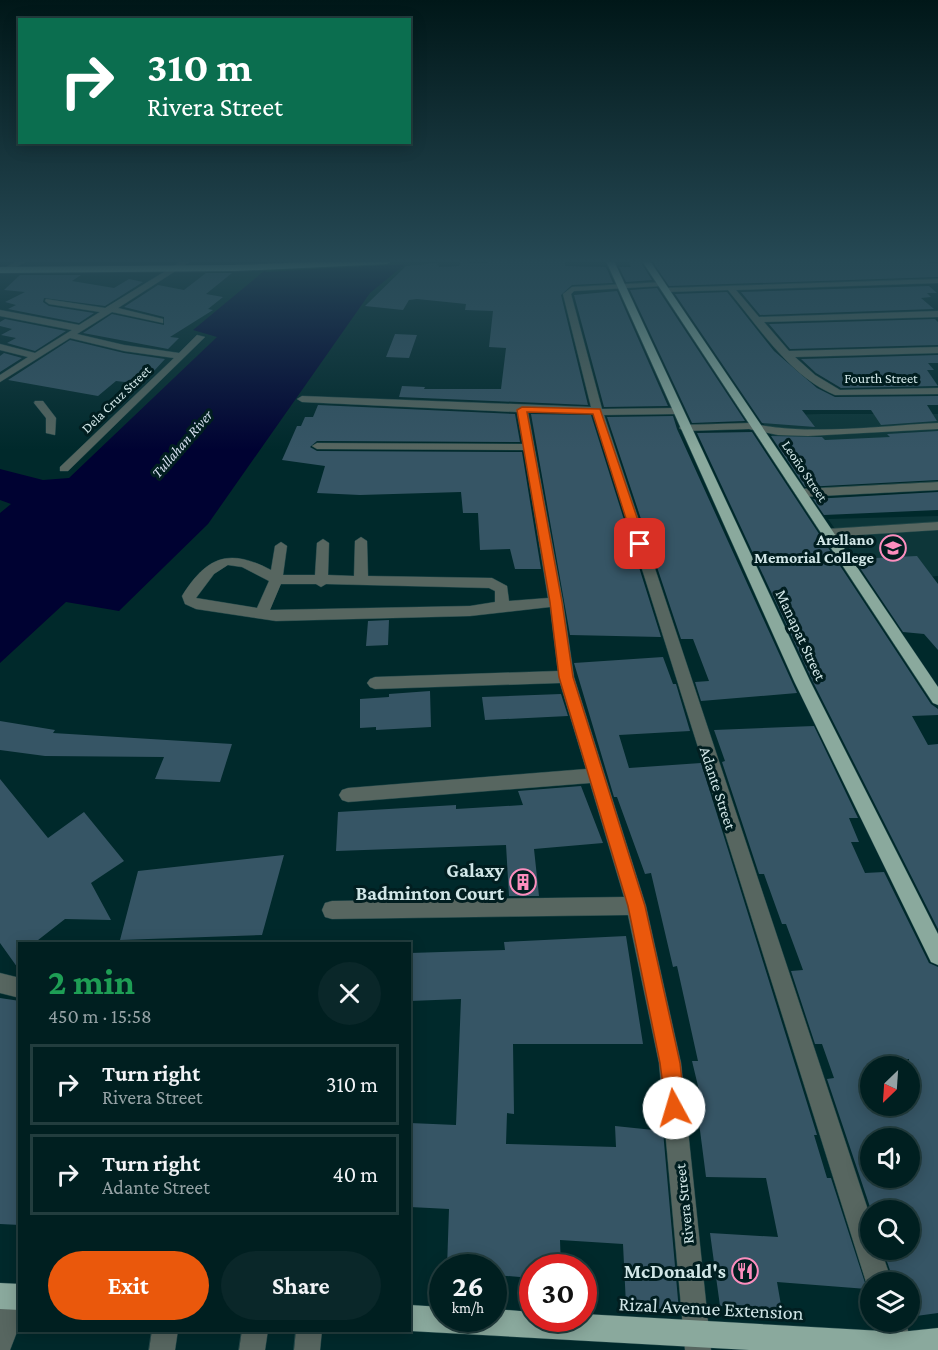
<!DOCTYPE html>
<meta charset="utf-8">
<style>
:root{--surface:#001f20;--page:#0a2729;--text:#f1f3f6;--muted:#95a2a5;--line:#223d3e;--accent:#ea580c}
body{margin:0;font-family:"Crimson Pro",serif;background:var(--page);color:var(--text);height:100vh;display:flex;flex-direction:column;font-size:22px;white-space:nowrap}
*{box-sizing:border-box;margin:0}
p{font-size:20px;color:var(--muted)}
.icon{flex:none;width:33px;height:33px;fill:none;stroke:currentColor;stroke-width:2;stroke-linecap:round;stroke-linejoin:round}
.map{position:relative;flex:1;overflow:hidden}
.details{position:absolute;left:18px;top:942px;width:393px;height:390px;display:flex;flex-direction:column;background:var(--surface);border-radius:0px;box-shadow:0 3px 15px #0003,0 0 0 2px var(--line)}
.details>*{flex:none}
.guide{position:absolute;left:18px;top:18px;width:393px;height:126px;border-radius:0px;box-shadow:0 3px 15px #0003,0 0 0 2px var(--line);background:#0b6e4f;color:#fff;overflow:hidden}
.needle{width:39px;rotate:205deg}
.controls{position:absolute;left:860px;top:1056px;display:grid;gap:12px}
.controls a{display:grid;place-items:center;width:60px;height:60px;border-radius:50%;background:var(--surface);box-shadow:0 3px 15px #0003,0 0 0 2px var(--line);font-size:30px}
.speed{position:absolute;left:429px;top:1254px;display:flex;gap:12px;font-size:30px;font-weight:700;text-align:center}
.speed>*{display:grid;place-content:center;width:78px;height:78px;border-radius:50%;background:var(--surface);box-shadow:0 3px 15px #0003,0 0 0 2px var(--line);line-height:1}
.speed small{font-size:15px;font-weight:400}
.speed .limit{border:9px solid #d22;background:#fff;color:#111}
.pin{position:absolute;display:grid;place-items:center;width:51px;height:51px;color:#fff;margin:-26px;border-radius:12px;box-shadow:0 3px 9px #0006}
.me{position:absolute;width:66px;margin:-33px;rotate:354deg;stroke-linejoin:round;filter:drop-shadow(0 0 4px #0008)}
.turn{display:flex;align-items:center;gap:21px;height:126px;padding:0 30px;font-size:27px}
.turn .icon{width:78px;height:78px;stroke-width:2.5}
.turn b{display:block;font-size:42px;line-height:51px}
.round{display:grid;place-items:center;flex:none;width:63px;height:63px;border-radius:32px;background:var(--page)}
.overview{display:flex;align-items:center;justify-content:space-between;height:102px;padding:0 30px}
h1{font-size:36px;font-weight:700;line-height:45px;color:#1e9e55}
.cta{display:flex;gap:12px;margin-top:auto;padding:12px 30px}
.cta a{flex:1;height:69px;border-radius:36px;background:var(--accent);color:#fff;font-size:24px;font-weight:700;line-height:69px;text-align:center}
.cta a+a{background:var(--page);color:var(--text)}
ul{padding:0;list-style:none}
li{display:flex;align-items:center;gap:18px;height:81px;margin:0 12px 9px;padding:0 18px;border:3px solid var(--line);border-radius:0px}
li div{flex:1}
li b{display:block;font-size:22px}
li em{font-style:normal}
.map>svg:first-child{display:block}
.built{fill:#0d3639}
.water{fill:#000232}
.pier{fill:#00292b}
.building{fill:#365565;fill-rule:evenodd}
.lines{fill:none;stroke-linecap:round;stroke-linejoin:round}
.minor-casing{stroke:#214749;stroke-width:1}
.major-casing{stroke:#214749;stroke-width:1}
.highway-casing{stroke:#214749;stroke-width:2}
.minor{fill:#576660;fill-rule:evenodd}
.major{fill:#8aa99d;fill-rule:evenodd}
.highway{fill:#9ec4b6;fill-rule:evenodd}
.route{fill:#ea580c;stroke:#983908;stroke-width:1.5}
.labels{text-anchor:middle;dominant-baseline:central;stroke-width:6;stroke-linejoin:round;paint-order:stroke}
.far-street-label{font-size:14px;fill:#d1e6e7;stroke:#011e20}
.far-water-label{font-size:15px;font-style:italic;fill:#d4deee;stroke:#011e20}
.poi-label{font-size:16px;font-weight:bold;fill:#d1e6e7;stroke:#011e20;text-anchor:end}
.street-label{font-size:16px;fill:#d1e6e7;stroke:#011e20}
.near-poi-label{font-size:20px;font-weight:bold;fill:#d1e6e7;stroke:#011e20;text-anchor:end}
.near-street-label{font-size:20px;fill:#d1e6e7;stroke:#011e20}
</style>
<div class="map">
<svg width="938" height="1350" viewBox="0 0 938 1350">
<rect width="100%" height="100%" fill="#00292b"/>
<path class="built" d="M821,414h117v53l-139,8 -41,-59z
M938,516v60l-66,5 -44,-62z"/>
<path class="water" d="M276,261h133l-39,32 -162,231 -89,87 -53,-9 -66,61v-150l11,-9 -11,-4v-31l43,11 26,-2 148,-141 -24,-7z"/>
<path class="pier" d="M299,261h113l-3,3 -144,8 12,-10z"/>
<path class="building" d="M489,261h76v5l41,1 7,16 -41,2 -11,10 27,110 -189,-8 3,-11 23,1 -1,2h77l5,-41 -17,-1 4,-36 -28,-1 1,-6 -49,-5 -8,1 -6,10 -38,-4 41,-40 31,-3 2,4 20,-1 2,-4 27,1z
M628,261h12l12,19 -26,2 -7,-15h12z
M652,261h277v2l9,1v13l-269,9z
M206,273h26l-26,21 17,3 -15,12 5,1 -43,27 9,1 -11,11 -85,-16 29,-19 52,11v-8l-40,-10 34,-22 26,5z
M20,275h61l-9,6 42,7 15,-9 14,3 -38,24 -61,-8 -1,4 6,4 45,7 -15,10 -71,-14 8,-4 -11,-3 20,-10 -21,-2z
M929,286l8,7h-10l4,4 -10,1 13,11 -174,6 -19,-23z
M657,288l88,133 -53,2 -62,-133z
M617,291l51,115 -64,1 -30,-112z
M727,292l47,59 43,37 18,9 103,-1v9h-11l10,16 -56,4 -10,-15h-69l13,17 -53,-4 -87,-129z
M5,319l61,12 -31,20 -28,-8 9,-5 -15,-3 11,-6 -12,-3v-4z
M935,319l3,3v23l-148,4 -21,-25z
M395,334l22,1 -8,23 -23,-1z
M70,340l54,13 41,6 -23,25 -26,-3 -18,15 -90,-16z
M4,353l18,5 -22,14v-16z
M938,355v8h-10l6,7h-7l11,16 -97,2 -25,-15 -15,-14z
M318,405l197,9 5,28 -203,-1 -7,6 7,4 205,1 19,117h-26l-5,-20 -30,1 -2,-37h-15l-2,-21 -101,3 -43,-2 8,-27 -43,-6 15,-34h4l4,-9h8z
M531,414l60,1 70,222 -91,-2z
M673,416l4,13 120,264 -96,8 -6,-19 14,-1 -16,-42h-12l-74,-222z
M938,431v49l-133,7 -34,-51 51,1 3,3 65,-3 -3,-3z
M752,432l179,272 7,5v6l-26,1 16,29 10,-1v185l-126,-249 -115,-247z
M938,492v18l-114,5 -11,-16z
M917,556l21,28v66l-14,-16 -21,-2 -49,-73z
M389,620l-1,25 -22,1 2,-25z
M663,657l10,27h3l14,47 -71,4 10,33 72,-5 116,372h-3l13,43h4l36,111 -90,-7 5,29 -62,-5 -10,-73 68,4 -12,-59 -60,-1 -9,-70h6l-11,-46h6l-21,-95 -4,1 -22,-94 -6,1 -28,-77h-3l-40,-134z
M430,691l1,36 -55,3v-3l-16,1v-29l29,-2v-3z
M561,694l7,22 -83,4 -3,-23z
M0,721l55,9 -2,3 179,11 -12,38 -65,-3 9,-22 -119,-1 -45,-6z
M814,726l44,92h-9l10,24h-8l14,31 19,-1 45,91 9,4v346l-29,4v-35h-15l-11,-32h26v-40h-38l-44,-131 7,-1 -12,-34h-7l-24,-73 12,-1 -17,-46h-4l-18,-50h-5l-37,-112 3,-1 -11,-31zM909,1059v47h-39v-44zM870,1138h39v40h-39z
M0,779l48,59 36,-26 40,49 -33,22 20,37 -46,-1 -32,25h-13v27l-20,-28z
M581,786l22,57 -69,6 5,47h-30l-3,-51 -170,6 2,-39 118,-7v4l67,-4 -5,-14z
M284,855l-22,80 -142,5 18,-69z
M626,936l17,108h-130l1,70 -7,-1 -1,31 110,3 -1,-21 48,5 16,180 -53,-6 -3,-61 -63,-4 1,28h-29v10l-38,-3v-7h-47l2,-59 -39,-2v-84l46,2 5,-126 -51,2v-48l95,-3 -1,-8z
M0,998l20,3v224l-20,-1z"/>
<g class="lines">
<g class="minor-casing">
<path id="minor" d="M18,261h9l-18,10 -7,-2z
M182,261h9l-73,47 45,11v4l-51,-11 -35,22 47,11 55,8 18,-18 8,2 -137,134h-8v-4l114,-109 -50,-7 -54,-13 -70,44v-7l28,-18 -28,-7v-6l35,9 37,-23 -72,-14v-6l79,15 21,-13 -51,-8 -4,-3 1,-2 59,9z
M938,279v4l-202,7 23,27 179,-6v6l-174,5 25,29 149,-4v6l-143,4 20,18 25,15 98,-2v6l-103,1c-46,-19 -76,-68 -107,-105l-62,2 -4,-2 4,-2z
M664,282l1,2 -4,2 -87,5 -3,3 31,115 74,-1 5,3 -5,3 -72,1 266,801v34h11l11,32h-22v9l-4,-9 -273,-869 -65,-1 35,190 11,75 72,229 35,157 30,287h-26l-26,-287 -31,-148 -296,4 -7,-2 -3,-7 3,-7 7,-2 292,-4 -34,-114 -242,19 -6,-2 -3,-5 3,-5 6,-2 238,-19 -26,-86 -185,6 -5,-2 -3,-4 3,-4 5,-2 183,-6 -8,-64 -80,9 -194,5 -80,-12 -11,-5 -3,-8c25,-40 47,-48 89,-26l4,-24 6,-4 6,4 -4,29h32l2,-32 6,-4 6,4 -1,32 26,1 1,-35 6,-4 6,4 1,35 124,2 15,8 2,15 39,-3 -24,-148 -207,-1 -5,-3 5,-3 206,1 -6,-32 -215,-10 -5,-3 5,-3 289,11 -28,-113 9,-7zM228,565l14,2 27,14 -12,27 -61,-10 18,-24zM281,584h35l5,3 5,-3 163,4 6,3v11l-25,4 -200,4z
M35,401h8l13,17 -1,17 -9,-2v-15l-12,-15z
M749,423c62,13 126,3 189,0v6l-130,7 -30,-1 -29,-6 -65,2 -5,-3 5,-3z
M938,482v8l-137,7 -6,-4 6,-4z
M938,522v8l-111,7 -6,-4 6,-4z
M0,973l20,5v20l-20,-5z
M16,1284l4,1v39l-10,26h-10v-45l7,-17z
M879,1322h26l8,23 -2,5h-22z
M152,1330h26l-3,20h-26z
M242,1330h26l-3,20h-26z
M296,1330h26l-2,20h-26z"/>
</g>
<g class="major-casing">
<path id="major" d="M606,261h8l196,420 128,253v31l-7,-3 -137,-281z
M642,261h8l288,426v18l-5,-2z
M0,1283l20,1v26l-20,-1z
M410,1305l32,2v11h52v-9l38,3v6h52v-4l316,18 38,-4v22h-189l-339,-19z"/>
</g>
<g class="highway-casing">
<path id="highway" d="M336,261h56l-5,3 -152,7 -235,2v-6l235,-2z"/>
</g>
<use href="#minor" class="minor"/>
<use href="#major" class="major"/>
<use href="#highway" class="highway"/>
</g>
<linearGradient id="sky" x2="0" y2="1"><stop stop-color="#001718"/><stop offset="0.58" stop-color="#264955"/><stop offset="1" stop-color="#264955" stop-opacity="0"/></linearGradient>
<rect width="938" height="450" fill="url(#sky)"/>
<path class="route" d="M522,407l78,2 46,135 -6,4 -6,-4 -41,-130 -66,-2 35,190 11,75 72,229 35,157 5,45 -3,7 -8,3 -7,-3 -7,-52 -32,-157 -69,-229 -9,-75 -33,-192z"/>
<defs>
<g id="university-ring" transform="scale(1.35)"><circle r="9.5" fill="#011e20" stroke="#fd8ebe" stroke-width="1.5"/><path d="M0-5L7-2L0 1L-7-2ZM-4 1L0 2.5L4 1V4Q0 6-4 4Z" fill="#fd8ebe"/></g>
<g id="building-ring" transform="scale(1.35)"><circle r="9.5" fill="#011e20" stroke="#fd8ebe" stroke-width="1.5"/><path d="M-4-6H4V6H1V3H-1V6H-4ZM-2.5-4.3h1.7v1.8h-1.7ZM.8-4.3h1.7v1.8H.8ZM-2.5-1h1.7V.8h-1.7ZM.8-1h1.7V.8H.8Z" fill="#fd8ebe"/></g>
<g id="restaurant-ring" transform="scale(1.35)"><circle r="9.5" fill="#011e20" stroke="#fd8ebe" stroke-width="1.5"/><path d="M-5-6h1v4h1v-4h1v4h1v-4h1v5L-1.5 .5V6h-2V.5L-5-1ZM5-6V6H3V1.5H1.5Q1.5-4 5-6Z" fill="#fd8ebe"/></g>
</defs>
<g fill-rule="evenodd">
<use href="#university-ring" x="893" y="548"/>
<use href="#building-ring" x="523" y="882"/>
<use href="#restaurant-ring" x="745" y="1271"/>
</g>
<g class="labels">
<g class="far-street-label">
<text x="881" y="378">Fourth Street</text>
<text transform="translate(116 399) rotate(-44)">Dela Cruz Street</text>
<text transform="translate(805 471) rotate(56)">Leoño Street</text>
</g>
<g class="far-water-label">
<text transform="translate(182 444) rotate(-49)">Tullahan River</text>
</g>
<g class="poi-label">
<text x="874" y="539">Arellano<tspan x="874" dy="18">Memorial College</tspan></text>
</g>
<g class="street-label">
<text transform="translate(801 635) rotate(65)">Manapat Street</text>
<text transform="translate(718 788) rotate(72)">Adante Street</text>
<text transform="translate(684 1204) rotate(-96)">Rivera Street</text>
</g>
<g class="near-poi-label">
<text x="504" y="870">Galaxy<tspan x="504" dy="23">Badminton Court</tspan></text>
<text x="726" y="1271">McDonald's</text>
</g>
<g class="near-street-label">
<text transform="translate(711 1308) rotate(3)">Rizal Avenue Extension</text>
</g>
</g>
</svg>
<div class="controls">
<a><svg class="needle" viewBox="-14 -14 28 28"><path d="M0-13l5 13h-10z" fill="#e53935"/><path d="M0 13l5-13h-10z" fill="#95a2a5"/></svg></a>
<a><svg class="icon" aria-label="sound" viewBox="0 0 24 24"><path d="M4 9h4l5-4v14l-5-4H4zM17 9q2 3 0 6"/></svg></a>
<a><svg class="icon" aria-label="search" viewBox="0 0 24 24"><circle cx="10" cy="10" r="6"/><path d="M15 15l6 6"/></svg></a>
<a><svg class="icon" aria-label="layers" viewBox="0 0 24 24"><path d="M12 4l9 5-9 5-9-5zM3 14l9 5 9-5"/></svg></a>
</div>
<div class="speed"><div>26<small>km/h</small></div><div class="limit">30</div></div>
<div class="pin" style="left:640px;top:544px;background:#d93025"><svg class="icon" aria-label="arrive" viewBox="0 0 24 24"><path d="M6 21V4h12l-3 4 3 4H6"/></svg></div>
<svg class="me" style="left:674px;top:1108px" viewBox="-20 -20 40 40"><circle r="19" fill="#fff"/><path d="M0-13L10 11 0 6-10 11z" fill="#ea580c"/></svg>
<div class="guide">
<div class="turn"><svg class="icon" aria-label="right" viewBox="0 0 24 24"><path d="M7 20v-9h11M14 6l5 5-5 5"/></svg><div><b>310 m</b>Rivera Street</div></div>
</div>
<section class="details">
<div class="overview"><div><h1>2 min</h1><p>450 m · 15:58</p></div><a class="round"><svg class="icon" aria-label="close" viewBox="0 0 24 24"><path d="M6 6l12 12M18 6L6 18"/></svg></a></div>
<ul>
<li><svg class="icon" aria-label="right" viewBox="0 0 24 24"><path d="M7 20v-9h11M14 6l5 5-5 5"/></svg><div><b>Turn right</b><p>Rivera Street</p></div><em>310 m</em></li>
<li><svg class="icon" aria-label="right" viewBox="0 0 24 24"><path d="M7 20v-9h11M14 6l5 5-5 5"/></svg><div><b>Turn right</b><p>Adante Street</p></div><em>40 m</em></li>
</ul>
<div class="cta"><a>Exit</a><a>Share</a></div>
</section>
</div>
